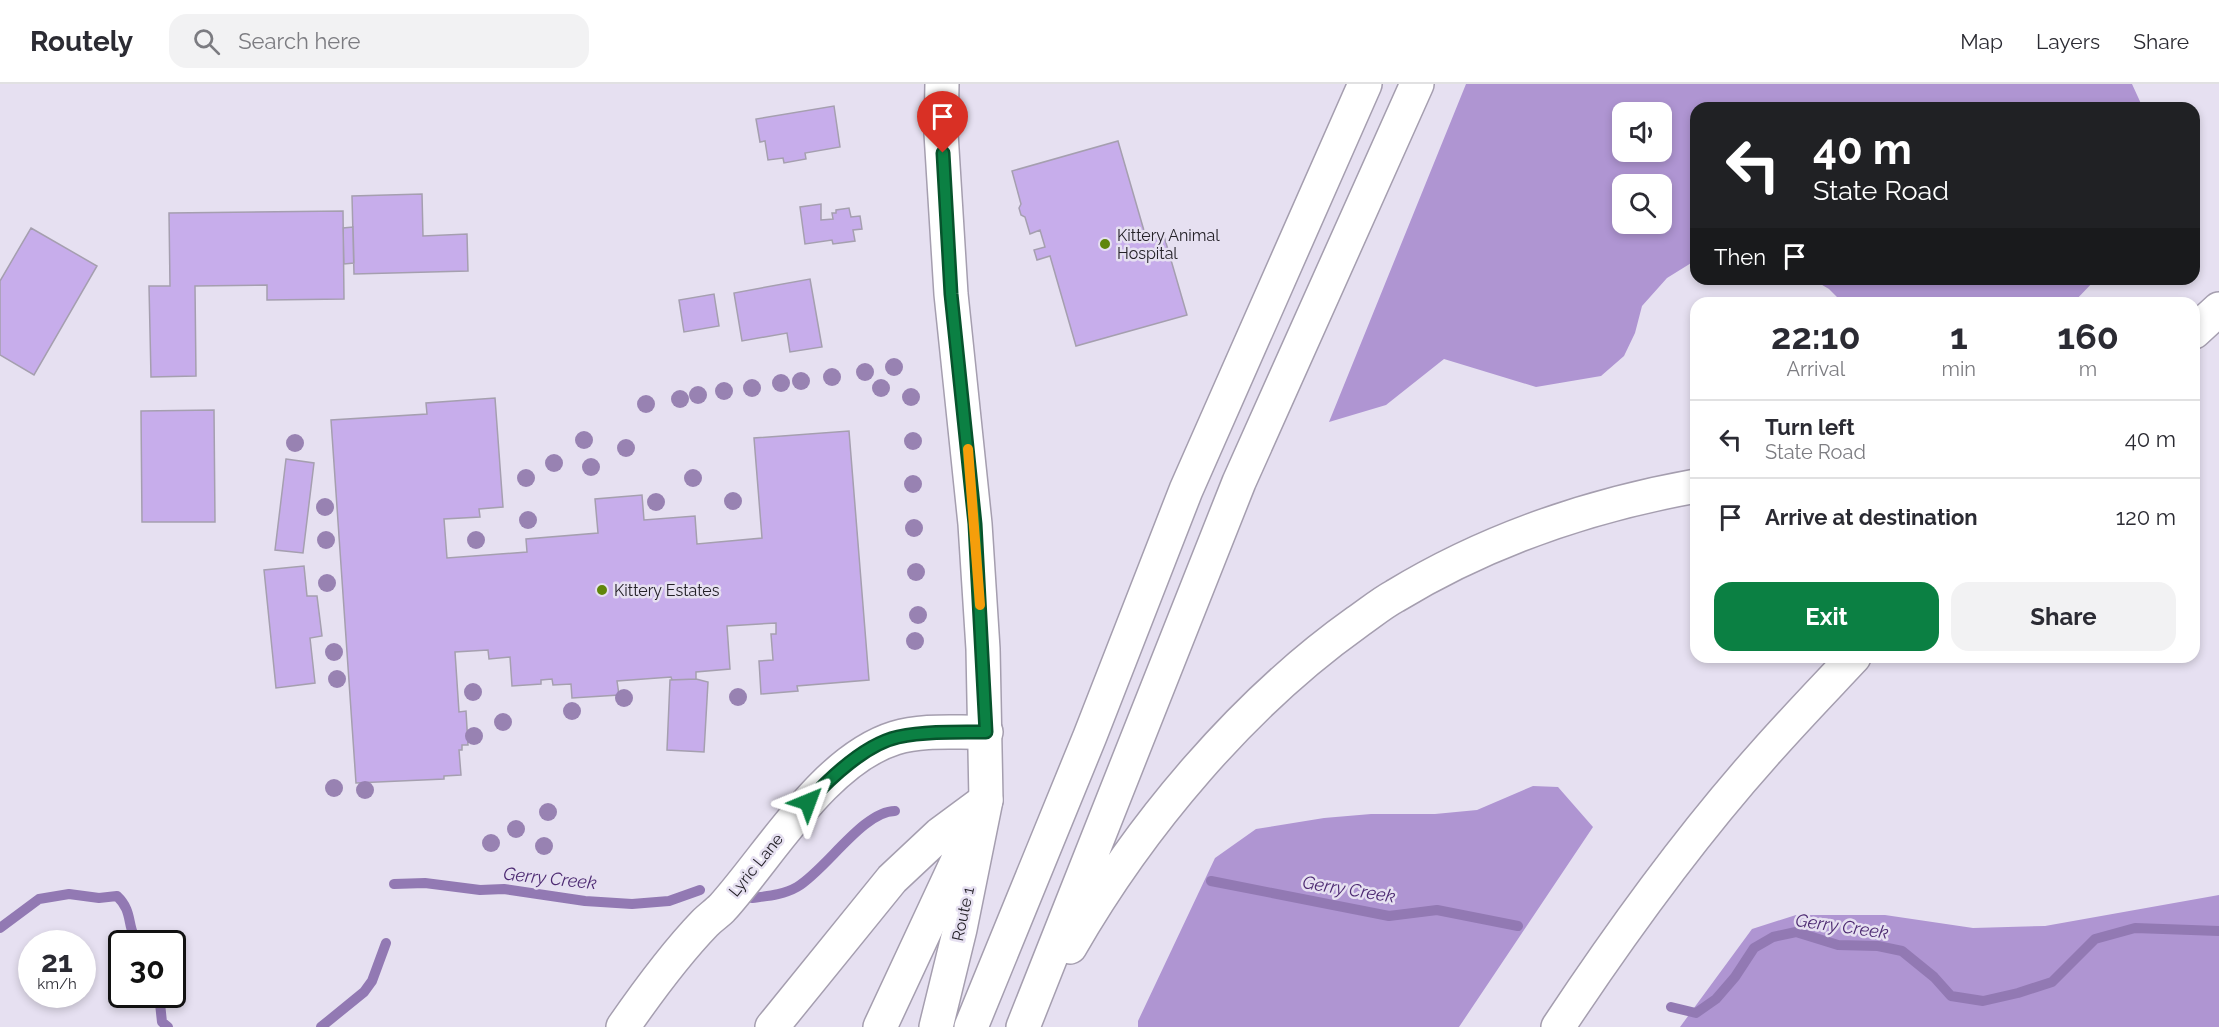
<!DOCTYPE html>
<style>
:root{--surface:#fff;--page:#f2f2f3;--text:#2b2b33;--muted:#7c7c81;--line:#e1e1e2;--accent:#0b8043}
body{margin:0;font-family:Raleway,sans-serif;background:var(--page);color:var(--text);height:100vh;display:flex;flex-direction:column;font-size:22px;white-space:nowrap}
*{box-sizing:border-box;margin:0}
p{font-size:20px;color:var(--muted)}
.icon{flex:none;width:33px;height:33px;fill:none;stroke:currentColor;stroke-width:2;stroke-linecap:round;stroke-linejoin:round}
.map{position:relative;flex:1;overflow:hidden}
.drawer{position:absolute;left:1690px;top:213px;width:510px;height:366px;display:flex;flex-direction:column;background:var(--surface);border-radius:18px;box-shadow:0 3px 9px #0003}
.drawer>*{flex:none}
.guide{position:absolute;left:1690px;top:18px;width:510px;height:183px;border-radius:18px;box-shadow:0 3px 9px #0003;background:#202124;color:#fff;overflow:hidden}
.tools{position:absolute;left:1612px;top:18px;display:grid;gap:12px}
.tools a{display:grid;place-items:center;width:60px;height:60px;border-radius:12px;background:var(--surface);box-shadow:0 3px 9px #0003;font-size:30px}
.speed{position:absolute;left:18px;top:846px;display:flex;gap:12px;font-size:30px;font-weight:700;text-align:center}
.speed>*{display:grid;place-content:center;width:78px;height:78px;border-radius:50%;background:var(--surface);box-shadow:0 3px 9px #0003;line-height:1}
.speed small{font-size:15px;font-weight:400}
.speed .limit{border:3px solid #111;border-radius:9px;background:#fff;color:#111}
.pin{position:absolute;display:grid;place-items:center;width:51px;height:51px;color:#fff;margin:-62px -26px;border-radius:50% 50% 50% 0;rotate:-45deg;box-shadow:0 0 6px #0007}
.pin .icon{rotate:45deg}
.me{position:absolute;width:66px;margin:-33px;rotate:44deg;stroke-linejoin:round;filter:drop-shadow(0 0 4px #0008)}
.turn{display:flex;align-items:center;gap:21px;height:126px;padding:0 24px;font-size:27px}
.turn .icon{width:78px;height:78px;stroke-width:2.5}
.turn b{display:block;font-size:42px;line-height:51px}
.then{display:flex;align-items:center;height:57px;padding:0 24px;background:#0003;gap:12px;font-size:22px}
.eta{display:flex;justify-content:space-evenly;align-items:center;height:102px;text-align:center}
.eta b{font-size:36px;font-weight:700;line-height:42px}
.action{display:flex;gap:12px;margin-top:auto;padding:12px 24px}
.action a{flex:1;height:69px;border-radius:18px;background:var(--accent);color:#fff;font-size:24px;font-weight:700;line-height:69px;text-align:center}
.action a+a{background:var(--page);color:var(--text)}
ul{padding:0;list-style:none}
li{display:flex;align-items:center;gap:18px;height:78px;padding:0 24px;border-top:2px solid var(--line)}
li div{flex:1}
li b{display:block;font-size:22px}
li em{font-style:normal}
header{display:flex;align-items:center;gap:36px;box-sizing:border-box;height:84px;padding:0 30px;background:var(--surface);border-bottom:2px solid var(--line)}
header strong{font-size:28px}
nav{display:flex;gap:33px;margin-inline-start:auto;font-size:21px}
.search{width:420px;height:54px;background:var(--page);display:flex;align-items:center;gap:15px;box-sizing:border-box;padding:0 21px;border-radius:18px;color:var(--muted);font-size:22px}
.map>svg:first-child{display:block}
.forest{fill:#af95d2;fill-rule:evenodd}
.lines{fill:none;stroke-linecap:round;stroke-linejoin:round}
.stream{stroke:#9279b3;stroke-width:10}
.building{fill:#c7adeb;stroke:#a59faf;stroke-width:1.5}
.minor-casing{stroke:#a59eaf;stroke-width:36}
.major-casing{stroke:#a59eaf;stroke-width:36}
.highway-casing{stroke:#a59eaf;stroke-width:36}
.minor{stroke:#fff;stroke-width:33}
.major{stroke:#fff;stroke-width:33}
.highway{stroke:#fff;stroke-width:33}
.tree{fill:#9882b2}
.route-casing{stroke:#07532c;stroke-width:15}
.route{stroke:#0b8043;stroke-width:10}
.slow{stroke:#f59e0b;stroke-width:10}
.poi-dot{fill:#60860a;stroke:#e6e0f1;stroke-width:2}
.labels{text-anchor:middle;dominant-baseline:central;stroke-width:5;stroke-linejoin:round;paint-order:stroke}
.poi-label{font-size:16px;fill:#242128;stroke:#e6e0f1;text-anchor:start}
.street-label{font-size:16px;fill:#242128;stroke:#e6e0f1}
.water-label{font-size:18px;font-style:italic;fill:#4d2a72;stroke:#e6e0f1}
</style>
<header>
<strong>Routely</strong>
<div class="search"><svg class="icon" aria-label="search" viewBox="0 0 24 24"><circle cx="10" cy="10" r="6"/><path d="M15 15l6 6"/></svg>Search here</div>
<nav><a>Map</a><a>Layers</a><a>Share</a></nav>
</header>
<div class="map">
<svg width="2219" height="943" viewBox="0 0 2219 943">
<rect width="100%" height="100%" fill="#e6e0f1"/>
<path class="forest" d="M1466,0h666l11,24h-447v152l-29,18 -25,28 -7,27 -11,23 -23,20 -65,11 -92,-28 -58,46 -57,17zM1623,28h39v40h-39zM1623,100h39v40h-39z
M1812,195h284l-23,24h-230l-14,-14z
M1533,702l25,1 35,40 -134,200h-321v-6l77,-163 41,-29 68,-11 47,-4h64l42,-4z
M2219,811v132h-539l72,-98 44,-14h89l88,13 72,-2z"/>
<g class="lines">
<path class="stream" d="M1211,797l178,35 48,-6 81,16
M394,800l31,-1 55,7 24,-1 81,12 47,3 37,-3 31,-11
M752,814c15,-2 31,-3 45,-11 29,-17 66,-76 98,-76
M0,844l39,-29 30,-5 30,4 18,-2c18,17 8,33 23,48
M159,910l3,28 6,5
M1671,923l25,6 20,-14 19,-22 19,-29 19,-11 23,-5 42,13 40,1 24,5 32,26 17,19 32,5 35,-8 34,-11 43,-43 40,-11 84,3
M321,943l43,-35 8,-11 14,-38"/>
</g>
<path class="building" d="M834,22l6,41 -35,6 1,6 -22,4 -1,-5 -15,2 -3,-19 -5,1 -4,-23z
M1118,57l29,100 17,-5 23,79 -111,31 -26,-90 -13,4 -3,-10 11,-3 -5,-17 -10,4 -5,-17 -4,-2 -2,-7 2,-4 -9,-33z
M422,110l1,42 44,-2 1,37 -114,3 -2,-78z
M821,120v16l12,-1 -1,-6h4v-3l13,-2 2,9 9,-1 2,13 -9,1 2,11 -22,3 -1,-4 -27,4 -5,-37z
M343,127l1,88 -77,1v-15l-72,1 1,90 -45,1 -2,-91h21l-1,-73z
M353,143l1,36 -10,1 -1,-36z
M31,144l66,38 -63,109 -34,-20v-74z
M810,195l12,68 -32,5 -3,-19 -45,8 -8,-48z
M714,210l5,32 -35,6 -5,-32z
M495,314l8,109 -24,2 1,8 -36,2 3,39 80,-6 -1,-13 72,-6 -3,-34 47,-4 2,25 51,-4 2,28 65,-6 -8,-100 95,-7 20,249 -72,6 1,5 -37,3 -2,-33 14,-1 -2,-26h5v-11l-49,3 3,43 -34,3v7l-24,1 -1,-3 -54,4 2,14 -47,3 -1,-14 -18,1 -1,-6 -11,1v4l-29,2 -2,-29 -21,2 -1,-9 -33,2 4,60 7,-1 2,34h-6v5h-3l2,25 -17,1v3l-88,4 -25,-363 96,-6 -1,-11z
M214,326l1,112h-73l-1,-111z
M286,375l28,4 -11,90 -28,-3z
M304,482l3,30h10l5,40 -12,2 5,45 -39,5 -12,-118z
M696,595l12,3 -4,70 -37,-2 3,-70z"/>
<g class="lines">
<g class="minor-casing">
<path id="minor" d="M623,943c25,-36 52,-73 82,-104 5,-5 12,-10 17,-15 48,-53 102,-148 173,-170 29,-9 62,-5 91,-6
M772,943l120,-148 48,-45 46,-34
M880,943l96,-206"/>
</g>
<g class="major-casing">
<path id="major" d="M2194,248l25,-23
M1070,863c70,-122 173,-244 287,-325 13,-9 25,-19 38,-26 92,-56 196,-91 301,-110
M936,943l24,-98 26,-129 -3,-151 -8,-125 -24,-230 -10,-161 1,-49
M971,943l119,-291 96,-246 179,-406
M1023,943l216,-545 178,-398"/>
</g>
<g class="highway-casing">
<path id="highway" d="M1558,943c63,-95 130,-188 206,-273 29,-33 60,-65 90,-97"/>
</g>
<use href="#minor" class="minor"/>
<use href="#major" class="major"/>
<use href="#highway" class="highway"/>
</g>
<g class="tree">
<circle cx="894" cy="283" r="9"/>
<circle cx="865" cy="288" r="9"/>
<circle cx="832" cy="293" r="9"/>
<circle cx="801" cy="297" r="9"/>
<circle cx="781" cy="299" r="9"/>
<circle cx="752" cy="304" r="9"/>
<circle cx="881" cy="304" r="9"/>
<circle cx="724" cy="307" r="9"/>
<circle cx="698" cy="311" r="9"/>
<circle cx="911" cy="313" r="9"/>
<circle cx="680" cy="315" r="9"/>
<circle cx="646" cy="320" r="9"/>
<circle cx="584" cy="356" r="9"/>
<circle cx="913" cy="357" r="9"/>
<circle cx="295" cy="359" r="9"/>
<circle cx="626" cy="364" r="9"/>
<circle cx="554" cy="379" r="9"/>
<circle cx="591" cy="383" r="9"/>
<circle cx="526" cy="394" r="9"/>
<circle cx="693" cy="394" r="9"/>
<circle cx="913" cy="400" r="9"/>
<circle cx="733" cy="417" r="9"/>
<circle cx="656" cy="418" r="9"/>
<circle cx="325" cy="423" r="9"/>
<circle cx="528" cy="436" r="9"/>
<circle cx="914" cy="444" r="9"/>
<circle cx="326" cy="456" r="9"/>
<circle cx="476" cy="456" r="9"/>
<circle cx="916" cy="488" r="9"/>
<circle cx="327" cy="499" r="9"/>
<circle cx="918" cy="531" r="9"/>
<circle cx="915" cy="557" r="9"/>
<circle cx="334" cy="568" r="9"/>
<circle cx="337" cy="595" r="9"/>
<circle cx="473" cy="608" r="9"/>
<circle cx="738" cy="613" r="9"/>
<circle cx="624" cy="614" r="9"/>
<circle cx="572" cy="627" r="9"/>
<circle cx="503" cy="638" r="9"/>
<circle cx="474" cy="652" r="9"/>
<circle cx="334" cy="704" r="9"/>
<circle cx="365" cy="706" r="9"/>
<circle cx="548" cy="728" r="9"/>
<circle cx="516" cy="745" r="9"/>
<circle cx="491" cy="759" r="9"/>
<circle cx="544" cy="762" r="9"/>
</g>
<g class="lines">
<g class="route-casing">
<path id="route" d="M808,718c22,-24 58,-58 90,-65 28,-6 59,-5 88,-5l-11,-208 -24,-230 -8,-141"/>
</g>
<use href="#route" class="route"/>
<path class="slow" d="M968,365l12,156"/>
</g>
<g class="poi-dot">
<circle cx="1105" cy="160" r="6"/>
<circle cx="602" cy="506" r="6"/>
</g>
<g class="labels">
<g class="poi-label">
<text x="1117" y="151">Kittery Animal<tspan x="1117" dy="18">Hospital</tspan></text>
<text x="614" y="506">Kittery Estates</text>
</g>
<g class="street-label">
<text transform="translate(756 781) rotate(-51)">Lyric Lane</text>
<text transform="translate(963 830) rotate(-78)">Route 1</text>
</g>
<g class="water-label">
<text transform="translate(550 794) rotate(6)">Gerry Creek</text>
<text transform="translate(1349 805) rotate(9)">Gerry Creek</text>
<text transform="translate(1842 842) rotate(8)">Gerry Creek</text>
</g>
</g>
</svg>
<div class="tools">
<a><svg class="icon" aria-label="sound" viewBox="0 0 24 24"><path d="M4 9h4l5-4v14l-5-4H4zM17 9q2 3 0 6"/></svg></a>
<a><svg class="icon" aria-label="search" viewBox="0 0 24 24"><circle cx="10" cy="10" r="6"/><path d="M15 15l6 6"/></svg></a>
</div>
<div class="speed"><div>21<small>km/h</small></div><div class="limit">30</div></div>
<div class="pin" style="left:943px;top:69px;background:#d93025"><svg class="icon" aria-label="arrive" viewBox="0 0 24 24"><path d="M6 21V4h12l-3 4 3 4H6"/></svg></div>
<svg class="me" style="left:808px;top:718px" viewBox="-20 -20 40 40"><path d="M0-17L14 15 0 8-14 15z" fill="#0b8043" stroke="#fff" stroke-width="4"/></svg>
<div class="guide">
<div class="turn"><svg class="icon" aria-label="left" viewBox="0 0 24 24"><path d="M17 20v-9H6M10 6l-5 5 5 5"/></svg><div><b>40 m</b>State Road</div></div>
<div class="then">Then<svg class="icon" aria-label="arrive" viewBox="0 0 24 24"><path d="M6 21V4h12l-3 4 3 4H6"/></svg></div>
</div>
<section class="drawer">
<div class="eta">
<div><b>22:10</b><p>Arrival</p></div>
<div><b>1</b><p>min</p></div>
<div><b>160</b><p>m</p></div>
</div>
<ul>
<li><svg class="icon" aria-label="left" viewBox="0 0 24 24"><path d="M17 20v-9H6M10 6l-5 5 5 5"/></svg><div><b>Turn left</b><p>State Road</p></div><em>40 m</em></li>
<li><svg class="icon" aria-label="arrive" viewBox="0 0 24 24"><path d="M6 21V4h12l-3 4 3 4H6"/></svg><div><b>Arrive at destination</b></div><em>120 m</em></li>
</ul>
<div class="action"><a>Exit</a><a>Share</a></div>
</section>
</div>
